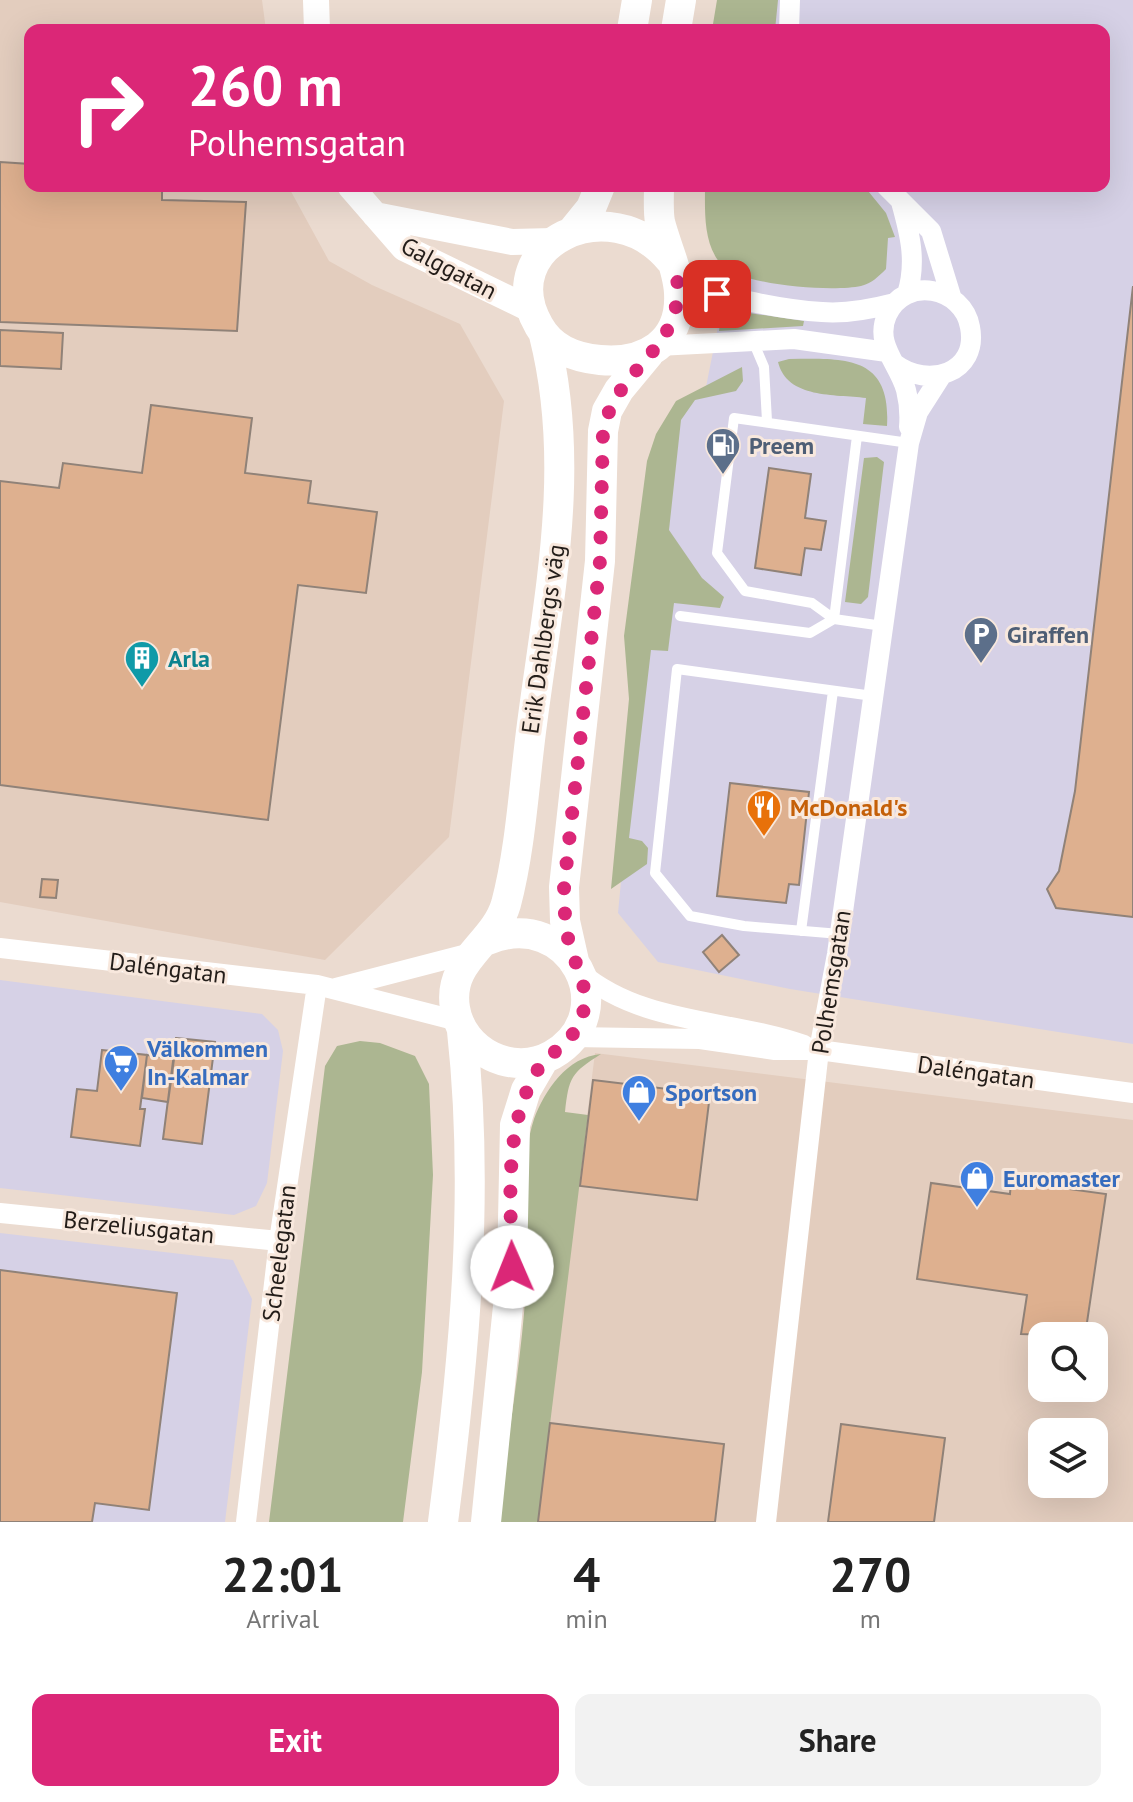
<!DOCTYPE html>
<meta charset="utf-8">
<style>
:root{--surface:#fff;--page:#f2f2f2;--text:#222;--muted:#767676;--accent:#db2777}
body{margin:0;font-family:"PT Sans",sans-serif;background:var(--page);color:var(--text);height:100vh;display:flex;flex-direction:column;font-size:30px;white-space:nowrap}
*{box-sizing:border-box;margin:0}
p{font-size:26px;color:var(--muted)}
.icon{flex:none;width:44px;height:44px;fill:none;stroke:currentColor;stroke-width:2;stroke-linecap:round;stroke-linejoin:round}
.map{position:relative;height:1522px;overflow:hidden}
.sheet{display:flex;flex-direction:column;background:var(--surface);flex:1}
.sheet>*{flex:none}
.guide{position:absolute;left:24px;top:24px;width:1086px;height:168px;border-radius:16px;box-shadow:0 8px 32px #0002;background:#db2777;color:#fff;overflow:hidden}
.controls{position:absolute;left:1028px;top:1322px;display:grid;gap:16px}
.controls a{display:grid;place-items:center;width:80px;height:80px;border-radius:16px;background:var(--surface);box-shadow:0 8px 32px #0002;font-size:40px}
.pin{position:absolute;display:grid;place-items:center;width:68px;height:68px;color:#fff;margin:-34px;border-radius:16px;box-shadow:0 4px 12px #0006}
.me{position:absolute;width:88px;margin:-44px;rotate:359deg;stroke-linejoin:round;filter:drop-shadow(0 0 6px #0008)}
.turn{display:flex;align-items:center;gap:28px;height:168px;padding:0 32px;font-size:36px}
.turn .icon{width:104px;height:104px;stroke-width:2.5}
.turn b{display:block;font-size:56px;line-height:68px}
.eta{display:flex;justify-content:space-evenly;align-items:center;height:136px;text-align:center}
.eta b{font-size:48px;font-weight:700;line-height:56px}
.button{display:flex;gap:16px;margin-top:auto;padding:16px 32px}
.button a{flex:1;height:92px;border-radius:16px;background:var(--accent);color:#fff;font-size:32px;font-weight:700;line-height:92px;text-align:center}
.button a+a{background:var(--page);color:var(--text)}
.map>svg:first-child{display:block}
.commercial{fill:#d6d1e6}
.built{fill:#e3cdbe;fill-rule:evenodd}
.green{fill:#acb691}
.building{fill:#deb08f;stroke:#908278;stroke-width:2}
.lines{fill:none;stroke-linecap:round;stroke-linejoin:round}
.service{stroke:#fff;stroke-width:10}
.minor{stroke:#fff;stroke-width:20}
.tertiary{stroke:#fff;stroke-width:26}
.secondary{stroke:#fff;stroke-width:30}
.route{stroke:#db2777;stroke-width:14;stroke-dasharray:0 25.2}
.labels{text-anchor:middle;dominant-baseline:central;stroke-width:6;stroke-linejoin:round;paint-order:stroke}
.street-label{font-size:24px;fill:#231d19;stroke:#f8e8dd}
.service-label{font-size:24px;font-weight:bold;fill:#4e5e75;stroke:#f8e8dd;text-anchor:start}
.culture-label{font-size:24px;font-weight:bold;fill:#0d838f;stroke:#f8e8dd;text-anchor:start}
.food-label{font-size:24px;font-weight:bold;fill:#c56008;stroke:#f8e8dd;text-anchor:start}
.shop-label{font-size:24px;font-weight:bold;fill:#366cbe;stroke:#f8e8dd;text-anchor:start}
</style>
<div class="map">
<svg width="1133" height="1522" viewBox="0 0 1133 1522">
<rect width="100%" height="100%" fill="#ebdbd0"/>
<path class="commercial" d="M729,0h404v1044l-343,-55 -132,-27 -40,-49 20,-210 36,-289 31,-22 27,-136 -13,-70h385v-156h-377z
M0,980l262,34 16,16 5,21 -16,132 -11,23 -22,9 -234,-27z
M0,1233l233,27 19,39 -27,223h-225z"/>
<path class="built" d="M0,0h262l4,30h-236v156h258l41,75 43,24 88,39 44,77 -55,436 -124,123 -325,-58z
M595,1053l538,67v402h-597zM1042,1336h52v52h-52zM1042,1432h52v52h-52z"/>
<path class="green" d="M717,0h61l-3,30h-63z
M705,186h159l22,27 9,24 -7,1 -2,31c-8,8 -14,14 -25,17 -28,6 -121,0 -140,-22 -18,-20 -16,-53 -16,-78z
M722,309l82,12 -1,5 -84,5z
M789,359c58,-1 102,-3 98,67l-24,-2 3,-26c-31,-4 -79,1 -88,-36z
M742,367l1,14 -7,10 -41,9 -14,20 -12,110 33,48 22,19 -4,11 -46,-5 -6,48 -17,-1 -22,188 13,3 6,7 -1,16 -36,25 18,-190 -5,-63 23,-175 9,-27 20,-33z
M877,457l7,5 -16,135 -7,7 -16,-2 19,-144z
M360,1041l20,2 35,13 14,28 4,91 -11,197 -19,150h-134l56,-456 12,-20z
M601,1054c-30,19 -32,23 -36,58l23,3 -50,407h-40c9,-85 26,-171 29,-256 2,-47 -8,-102 7,-147 11,-29 33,-62 67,-65z"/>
<path class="building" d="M0,162l30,2v22h132v14l84,2 -9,129 -237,-9z
M1133,286v631l-77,-9 -9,-19 12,-18 16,-80z
M0,330l63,3 -2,36 -61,-3z
M151,405l101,13 -7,55 66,8 -3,22 69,9 -11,81 -68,-8 -30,235 -268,-35v-304l59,7 4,-25 79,10z
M769,468l42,6 -6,44 21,3 -5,29 -16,-2 -4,27 -46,-7z
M730,783l79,9 -10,93 -10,-1 -3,19 -69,-7z
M42,879l16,1 -2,18 -16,-1z
M722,935l17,20 -20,17 -16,-20z
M176,1038l39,4 -13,102 -39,-5z
M102,1050l45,5 -7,54h5l-5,37 -69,-9 6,-48 20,2z
M147,1055l27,4 -6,43 -26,-4z
M593,1080l117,14 -13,106 -117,-14z
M1011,1181l95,13 -21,142 -64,-2 6,-39 -110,-16 14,-96 79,11z
M0,1270l177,23 -28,217 -54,-7 -3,19h-92z
M550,1423l174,21 -9,78h-177z
M841,1424l104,14 -11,84h-106z"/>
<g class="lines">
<path class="service" d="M753,341l11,26 3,54
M680,616l130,17 24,-14 23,-183
M883,626l-49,-7 -22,-16 -67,-12 -28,-38 17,-135 175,25
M801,931l32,-240
M840,934l-96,-8 -54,-10 -35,-43 22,-204 196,27"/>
<path class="minor" d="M789,30l1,-30
M886,186l45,45 20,65
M901,202c9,32 16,60 6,92
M677,277c30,19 108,33 145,35 24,2 50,-3 73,-9
M658,346l136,-7 93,13
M895,364c33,25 84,9 75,-37 -7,-40 -65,-52 -83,-12 -13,29 12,49 19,75 3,12 4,25 3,37
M0,948l317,37 141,36
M580,972c62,53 150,47 224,73
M336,988l135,-35
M572,1037l128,2 75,11h44l314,43
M0,1213l279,28
M246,1522l33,-281 38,-256
M766,1522l53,-472 18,-96 72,-511 9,-31 23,-36"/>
<path class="tertiary" d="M316,0l1,30
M350,186l54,62 128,62
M375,215l137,27 41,-1"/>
<path class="secondary" d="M632,30l5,-30
M676,30l5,-30
M659,186c0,12 -1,25 1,36 6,24 18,47 19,71 3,50 -35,71 -79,67 -25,-2 -49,-12 -61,-34 -47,-81 71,-139 131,-66
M574,229l17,-21 9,-22
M488,940c82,-34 137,73 64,115 -39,22 -90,-3 -97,-47 -8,-48 39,-63 51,-104 15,-57 18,-121 26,-180 17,-131 45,-258 12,-389
M574,961l-9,-40 -1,-34 36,-326 3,-130 4,-20 12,-21 29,-35
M443,1522c21,-162 37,-328 19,-491
M486,1522l26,-255 3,-142 11,-35 18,-31"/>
</g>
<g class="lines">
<path class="route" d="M512,1267c-1,-65 -9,-135 23,-193 14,-24 41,-31 48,-61 7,-27 -8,-46 -14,-71 -5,-18 -4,-36 -5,-55l36,-326 3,-130c15,-68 82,-80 74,-154l40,17"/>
</g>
<defs>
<g id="fuel-pin" transform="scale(1.8)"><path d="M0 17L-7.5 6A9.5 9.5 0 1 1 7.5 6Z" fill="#5c6f8a" stroke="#f8e8dd"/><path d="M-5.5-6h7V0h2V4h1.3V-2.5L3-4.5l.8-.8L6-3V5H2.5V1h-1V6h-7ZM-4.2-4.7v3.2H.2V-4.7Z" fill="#fff"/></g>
<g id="parking-pin" transform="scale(1.8)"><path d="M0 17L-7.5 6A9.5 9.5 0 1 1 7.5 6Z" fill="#5c6f8a" stroke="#f8e8dd"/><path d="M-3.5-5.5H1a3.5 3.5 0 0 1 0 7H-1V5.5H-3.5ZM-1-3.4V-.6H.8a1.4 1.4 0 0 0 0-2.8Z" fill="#fff"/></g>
<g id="building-pin" transform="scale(1.8)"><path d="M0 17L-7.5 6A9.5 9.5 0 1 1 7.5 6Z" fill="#0f9aa8" stroke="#f8e8dd"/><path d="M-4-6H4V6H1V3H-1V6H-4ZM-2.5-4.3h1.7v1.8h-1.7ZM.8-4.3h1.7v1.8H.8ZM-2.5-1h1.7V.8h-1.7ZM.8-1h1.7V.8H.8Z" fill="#fff"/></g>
<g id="restaurant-pin" transform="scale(1.8)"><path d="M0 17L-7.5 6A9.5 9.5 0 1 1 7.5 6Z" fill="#e8710a" stroke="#f8e8dd"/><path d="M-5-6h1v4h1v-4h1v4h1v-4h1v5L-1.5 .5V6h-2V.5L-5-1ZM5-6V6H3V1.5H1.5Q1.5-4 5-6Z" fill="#fff"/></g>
<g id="supermarket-pin" transform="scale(1.8)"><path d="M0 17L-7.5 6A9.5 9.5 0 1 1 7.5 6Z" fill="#3f7fe0" stroke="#f8e8dd"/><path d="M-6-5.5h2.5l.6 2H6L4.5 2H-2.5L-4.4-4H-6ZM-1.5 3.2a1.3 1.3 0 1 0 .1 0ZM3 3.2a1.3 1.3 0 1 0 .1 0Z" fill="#fff"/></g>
<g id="shop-pin" transform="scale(1.8)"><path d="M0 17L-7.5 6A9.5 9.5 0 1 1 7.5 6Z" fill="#3f7fe0" stroke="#f8e8dd"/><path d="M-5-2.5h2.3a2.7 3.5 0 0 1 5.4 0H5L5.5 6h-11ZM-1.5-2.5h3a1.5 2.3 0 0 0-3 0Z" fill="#fff"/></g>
</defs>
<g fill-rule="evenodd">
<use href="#fuel-pin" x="723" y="445"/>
<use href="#parking-pin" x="981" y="634"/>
<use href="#building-pin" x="142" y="658"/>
<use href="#restaurant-pin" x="764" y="807"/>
<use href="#supermarket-pin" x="121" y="1062"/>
<use href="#shop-pin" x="639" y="1092"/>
<use href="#shop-pin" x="977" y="1178"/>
</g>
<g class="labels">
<g class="street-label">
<text transform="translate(449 268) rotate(28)">Galggatan</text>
<text transform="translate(543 639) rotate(-82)">Erik Dahlbergs väg</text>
<text transform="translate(168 968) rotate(7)">Daléngatan</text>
<text transform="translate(831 982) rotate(-81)">Polhemsgatan</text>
<text transform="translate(976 1072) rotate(8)">Daléngatan</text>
<text transform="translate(139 1227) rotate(6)">Berzeliusgatan</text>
<text transform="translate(279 1253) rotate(-83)">Scheelegatan</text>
</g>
<g class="service-label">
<text x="749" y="445">Preem</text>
<text x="1007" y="634">Giraffen</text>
</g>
<g class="culture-label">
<text x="168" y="658">Arla</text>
</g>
<g class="food-label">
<text x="790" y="807">McDonald's</text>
</g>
<g class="shop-label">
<text x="147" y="1048">Välkommen<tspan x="147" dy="28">In-Kalmar</tspan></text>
<text x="665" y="1092">Sportson</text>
<text x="1003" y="1178">Euromaster</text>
</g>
</g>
</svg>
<div class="controls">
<a><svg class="icon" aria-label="search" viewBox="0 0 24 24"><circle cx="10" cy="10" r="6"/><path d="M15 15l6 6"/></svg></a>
<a><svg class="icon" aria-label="layers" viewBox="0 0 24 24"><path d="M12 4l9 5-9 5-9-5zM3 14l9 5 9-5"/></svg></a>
</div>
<div class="pin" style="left:717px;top:294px;background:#d93025"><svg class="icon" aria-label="arrive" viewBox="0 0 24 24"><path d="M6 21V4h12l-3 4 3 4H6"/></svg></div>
<svg class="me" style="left:512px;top:1267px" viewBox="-20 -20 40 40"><circle r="19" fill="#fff"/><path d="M0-13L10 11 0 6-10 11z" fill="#db2777"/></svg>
<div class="guide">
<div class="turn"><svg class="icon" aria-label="right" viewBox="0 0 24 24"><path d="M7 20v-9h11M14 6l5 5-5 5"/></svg><div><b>260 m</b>Polhemsgatan</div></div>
</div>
</div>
<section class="sheet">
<div class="eta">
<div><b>22:01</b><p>Arrival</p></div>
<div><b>4</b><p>min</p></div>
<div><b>270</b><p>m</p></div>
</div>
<div class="button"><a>Exit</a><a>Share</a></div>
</section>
